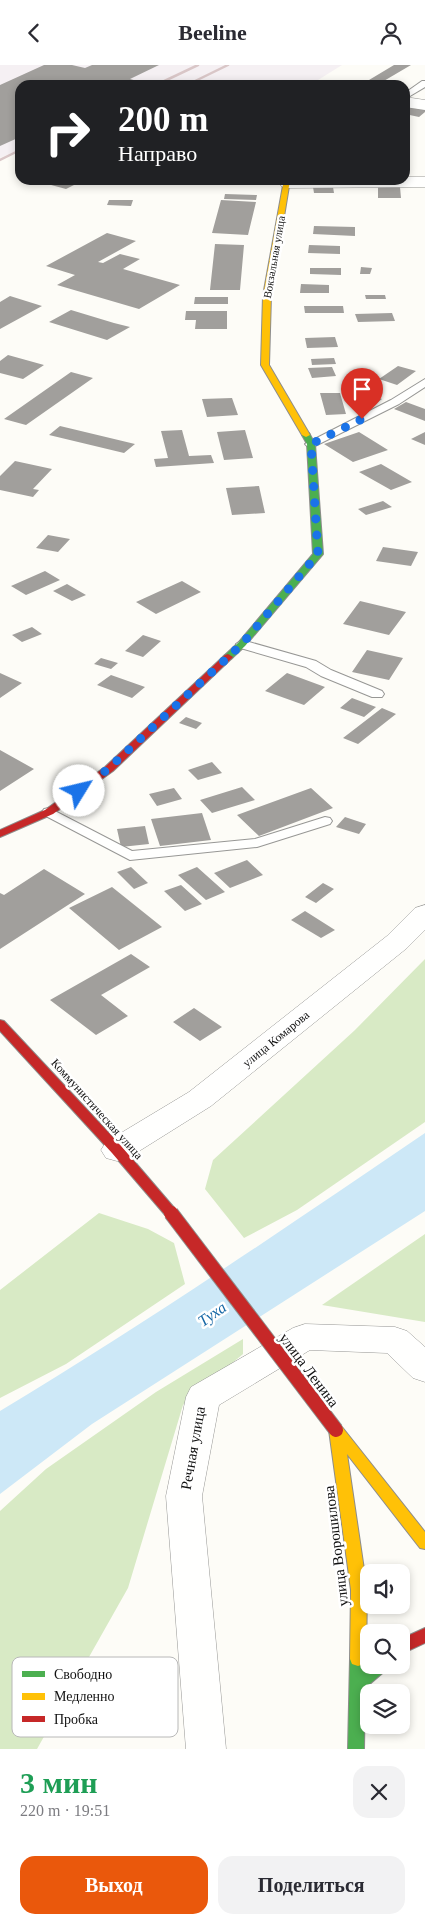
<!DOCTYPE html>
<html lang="ru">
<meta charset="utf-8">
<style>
:root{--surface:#fff;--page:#f2f2f3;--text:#2b2b33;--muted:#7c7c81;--accent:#ea580c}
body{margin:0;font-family:Georgia,serif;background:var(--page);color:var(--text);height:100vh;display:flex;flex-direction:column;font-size:19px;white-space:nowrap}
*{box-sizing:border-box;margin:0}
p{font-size:16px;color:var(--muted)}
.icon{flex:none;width:28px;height:28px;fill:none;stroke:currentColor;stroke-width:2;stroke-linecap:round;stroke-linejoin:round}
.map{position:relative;height:1684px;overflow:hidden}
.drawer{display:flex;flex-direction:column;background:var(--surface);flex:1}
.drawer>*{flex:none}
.top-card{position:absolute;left:15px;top:15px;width:395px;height:105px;border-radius:15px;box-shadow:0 2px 8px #0003;background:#202124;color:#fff;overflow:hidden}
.buttons{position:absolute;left:360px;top:1499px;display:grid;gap:10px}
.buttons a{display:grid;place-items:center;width:50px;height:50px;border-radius:10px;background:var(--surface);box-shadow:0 2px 8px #0003;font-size:25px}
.pin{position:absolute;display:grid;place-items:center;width:42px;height:42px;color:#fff;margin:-51px -21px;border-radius:50% 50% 50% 0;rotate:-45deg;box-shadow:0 0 5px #0007}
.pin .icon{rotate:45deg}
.me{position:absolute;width:55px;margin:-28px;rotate:54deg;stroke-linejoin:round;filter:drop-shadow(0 0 4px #0008)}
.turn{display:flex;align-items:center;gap:18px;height:105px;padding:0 20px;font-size:22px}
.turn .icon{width:65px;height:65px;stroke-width:2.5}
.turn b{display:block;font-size:35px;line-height:42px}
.round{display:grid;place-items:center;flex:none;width:52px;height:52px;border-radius:15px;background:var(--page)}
.summary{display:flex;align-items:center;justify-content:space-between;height:85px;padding:0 20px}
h1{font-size:30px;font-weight:700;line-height:38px;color:#1e9e55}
.button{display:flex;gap:10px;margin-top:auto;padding:10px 20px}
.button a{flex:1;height:58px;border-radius:15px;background:var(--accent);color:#fff;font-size:20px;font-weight:700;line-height:58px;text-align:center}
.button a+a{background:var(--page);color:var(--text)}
header{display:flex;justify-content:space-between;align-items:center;height:65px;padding:0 20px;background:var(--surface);font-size:22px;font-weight:700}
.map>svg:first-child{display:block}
.industrial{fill:#f5f0f3}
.forest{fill:#d8eac5}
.water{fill:#cde8f7}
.building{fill:#a19f9c}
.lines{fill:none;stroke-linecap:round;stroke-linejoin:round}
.lane-casing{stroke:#979795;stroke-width:2}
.street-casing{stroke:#979795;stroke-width:1}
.fast-casing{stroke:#8e8d8b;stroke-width:2}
.slow-casing{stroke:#8e8d8b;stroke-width:2}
.jam-casing{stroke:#8e8d8b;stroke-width:2}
.lane{fill:#fffffe;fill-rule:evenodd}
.street{fill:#fffffe;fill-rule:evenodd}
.fast{fill:#4caf50;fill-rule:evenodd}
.slow{fill:#ffc107;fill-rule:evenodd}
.jam{fill:#c62828;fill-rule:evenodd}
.rail{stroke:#d9c6c7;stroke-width:2.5}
.jam-bridge-casing{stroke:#8e8d8b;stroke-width:16;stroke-linecap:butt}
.jam-bridge{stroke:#c62828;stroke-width:14}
.route{stroke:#1a73e8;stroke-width:9;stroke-dasharray:0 16.2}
.labels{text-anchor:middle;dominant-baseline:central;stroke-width:5;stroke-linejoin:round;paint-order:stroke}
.far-street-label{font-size:11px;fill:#111;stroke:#fff}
.street-label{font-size:12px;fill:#111;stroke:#fff}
.near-street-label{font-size:15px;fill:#111;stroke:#fff}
.near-water-label{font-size:16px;font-style:italic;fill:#1768a6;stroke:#fff}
.key{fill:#fff;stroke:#b8b8b8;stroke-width:1}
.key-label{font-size:14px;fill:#111}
</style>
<header><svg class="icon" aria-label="back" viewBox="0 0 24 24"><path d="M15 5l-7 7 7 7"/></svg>Beeline<svg class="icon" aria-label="person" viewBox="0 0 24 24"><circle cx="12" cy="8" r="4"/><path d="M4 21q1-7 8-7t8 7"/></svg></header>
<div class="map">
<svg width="425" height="1684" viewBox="0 0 425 1684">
<rect width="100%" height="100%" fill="#fdfcf7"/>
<path class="industrial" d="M0,0h342l-32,20h-290v64l-20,9z"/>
<path class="forest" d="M425,894v163l-128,88 -53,28 -39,-49 8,-29 142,-130z
M99,1148l49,16 26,14 11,41 -119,80 -66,34v-108z
M425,1169v88l-103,-17z
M243,1274v15l-60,51 -55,183 -91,161h-37v-238l46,-42 110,-77z"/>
<path class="water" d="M425,1068v78l-333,213 -92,70v-83c145,-87 285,-183 425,-278z"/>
<path class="building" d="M44,0h28l13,3 7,-3h67l-29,14 7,2 -9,4h-108v52l-20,9v-61z
M394,0h17l-34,20 -13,-2z
M409,42l16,3v2l-6,5 -14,-3v-3z
M44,115h24l10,3 -12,6 -26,-7z
M313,122h20l1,6h-20z
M378,122h22l1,11h-23z
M225,129l32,1 -1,5 -32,-1z
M109,135h24l-2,6 -24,-1z
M221,135l35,2 -8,33 -36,-2z
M314,161l41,1v9l-42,-2z
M107,168l29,8 -38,21 5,1 17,-9 20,5 -17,10 57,16 -41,24 -82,-24 18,-10 -29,-9z
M215,179l29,1 -4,45h-30z
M309,180l31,1v8l-32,-1z
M361,202l11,1 -2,6h-10z
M310,203h31v7l-31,-1z
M301,219l28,1v8h-29z
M365,230h20l1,4h-20z
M10,231l32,10 -42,23v-27z
M195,232h33v7h-34z
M304,241h39l1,7h-39z
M71,245l43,13 16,4 -23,13 -58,-18z
M186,246h41v18h-32l1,-9h-11z
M392,248l3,8 -37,1 -3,-8z
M335,272l3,10 -31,1 -2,-10z
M8,290l36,10 -21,14 -23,-6v-12z
M334,293l2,6 -24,1 -1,-6z
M398,301l18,5 -19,14 -18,-6z
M332,302l4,9 -24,2 -4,-10z
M71,307l22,6 -67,47 -22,-6z
M320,328h20l6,21 -20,1z
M370,330l12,4 -7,5 -13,-5z
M232,333l6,17 -31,2 -5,-18z
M406,337l19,7v12l-31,-12z
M60,361l75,18 -11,9 -75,-18z
M182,365l7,26 22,-1 3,8 -58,4 -2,-8 14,-1 -7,-27z
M245,365l8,28 -29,2 -7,-28z
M359,367l29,18 -35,12 -29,-18z
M425,367v13l-14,-6z
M15,396l37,8 -19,20 6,1 -6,7 -33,-7v-14z
M381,399l31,18 -21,8 -32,-18z
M259,421l6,27 -33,2 -6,-27z
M383,436l9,6 -26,8 -8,-6z
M48,470l22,4 -12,13 -22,-4z
M383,482l35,5 -7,14 -35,-5z
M45,506l15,9 -34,15 -15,-9z
M182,516l19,11 -45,22 -20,-12z
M67,519l19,11 -14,6 -19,-10z
M360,536l46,11 -17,23 -46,-11z
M32,562l10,7 -20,8 -10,-7z
M143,570l18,6 -18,16 -18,-6z
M367,585l36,8 -14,22 -37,-8z
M101,593l17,5 -7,6 -17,-5z
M0,608l22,10 -22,15z
M287,608l38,14 -21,18 -39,-14z
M111,610l34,12 -13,11 -35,-13z
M352,633l24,9 -12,10 -24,-9z
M382,643l14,6 -38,30 -15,-6z
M186,652l16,6 -6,6 -17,-6z
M0,685l34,19 -34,22z
M212,697l10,11 -24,7 -10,-10z
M242,722l13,13 -43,13 -12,-13z
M174,723l8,11 -25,7 -8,-12z
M311,723l22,20 -74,28 -22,-21z
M202,748l9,27 -51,6 -9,-27z
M345,752l21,7 -7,10 -23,-7z
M145,761l4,18 -28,3 -4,-18z
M247,795l16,15 -33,13 -16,-15z
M131,802l17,16 -14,6 -17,-17z
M197,802l28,25 -19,8 -28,-25z
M44,804l41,25 -85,55v-56l4,2z
M323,818l11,6 -18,14 -11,-6z
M181,820l21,19 -17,7 -21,-20z
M112,822l50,40 -43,23 -50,-42z
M305,846l30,19 -14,8 -30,-18z
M131,889l19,13 -49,28 27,21 -32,19 -46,-35z
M194,943l28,19 -22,14 -27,-19z"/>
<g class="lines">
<g class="lane-casing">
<path id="lane" d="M422,16h3v6l-20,12v-6z
M425,314v8l-26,17 -84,42h-8l-2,-2 86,-44z
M242,575l74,21 15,9 51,21 2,3 -2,3h-10l-51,-21 -15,-9 -69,-20 -1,-3z
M49,743l83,43 123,-12 70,-22 5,1 2,3 -2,3 -73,23 -127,13 -86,-45 -2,-3 2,-3z"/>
</g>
<g class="street-casing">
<path id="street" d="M405,32l20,3v10l-20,-3z
M405,112h20v10l-138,1 -6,-2 -2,-3 2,-3h124z
M425,840v25l-18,18 -196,158 -83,52 -11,3 -11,-3 -5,-8 5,-8 83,-50 198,-156 28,-28z
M305,1259l90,3 12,4 18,16v35l-12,-4 -26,-25 -77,-3 -91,55 -17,91 24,253h-40l-20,-253 20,-99 5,-10 102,-59z"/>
</g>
<g class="fast-casing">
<path id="fast" d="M303,368h6l6,11 8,110 -78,92 -14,13h-6l-2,-2 2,-2 14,-13 74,-88 -6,-110 -5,-9z
M358,1587l6,2 2,5v8l3,-2h19l-2,5 -21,18 -1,61h-16l2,-90 2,-5z"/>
</g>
<g class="slow-casing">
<path id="slow" d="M284,115h6l-19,116 -2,69 41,70 -4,2 -4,-2 -41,-70 2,-69z
M336,1359l6,3 83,105v17l-5,-1 -73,-94 20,136 -1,69 -2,5 -6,2 -6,-2 -2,-5 1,-69 -22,-160 2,-4z"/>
</g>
<g class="jam-casing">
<path id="jam" d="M228,589l5,3 -2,2 -118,112 -60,43 -53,23v-7l45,-20 60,-43 120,-112z
M0,955l4,1 118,126 54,63 2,3 -2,3 -5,2 -5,-2 -54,-63 -112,-122z
M425,1563v15l-24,11v-15z"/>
</g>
<use href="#lane" class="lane"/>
<use href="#street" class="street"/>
<use href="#fast" class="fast"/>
<use href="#slow" class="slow"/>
<use href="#jam" class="jam"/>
<path class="rail" d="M156,20l42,-20
M187,20l41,-20
M0,95l20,-10"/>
<g class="jam-bridge-casing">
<path id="jam-bridge" d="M171,1148l165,217"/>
</g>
<use href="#jam-bridge" class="jam-bridge"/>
</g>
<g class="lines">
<path class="route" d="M79,726l29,-22 134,-125 76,-90 -7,-110 51,-25"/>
</g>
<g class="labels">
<g class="far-street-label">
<text transform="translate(274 192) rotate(-80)">Вокзальная улица</text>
</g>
<g class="street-label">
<text transform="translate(276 974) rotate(-39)">улица Комарова</text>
<text transform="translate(97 1044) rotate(48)">Коммунистическая улица</text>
</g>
<g class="near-street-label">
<text transform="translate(309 1305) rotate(53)">улица Ленина</text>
<text transform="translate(193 1383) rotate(-80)">Речная улица</text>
<text transform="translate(336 1481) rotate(-97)">улица Ворошилова</text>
</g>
<g class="near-water-label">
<text transform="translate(212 1249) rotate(-35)">Туха</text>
</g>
</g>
<rect x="12" y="1592" width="166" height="80" rx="8" class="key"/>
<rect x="22" y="1606" width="23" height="6" fill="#4caf50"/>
<rect x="22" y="1628" width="23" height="7" fill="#ffc107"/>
<rect x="22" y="1651" width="23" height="6" fill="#c62828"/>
<g class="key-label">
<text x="54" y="1614">Свободно</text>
<text x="54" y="1636">Медленно</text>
<text x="54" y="1659">Пробка</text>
</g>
</svg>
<div class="buttons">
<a><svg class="icon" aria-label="sound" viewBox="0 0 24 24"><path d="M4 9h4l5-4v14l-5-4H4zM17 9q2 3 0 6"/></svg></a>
<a><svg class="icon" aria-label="search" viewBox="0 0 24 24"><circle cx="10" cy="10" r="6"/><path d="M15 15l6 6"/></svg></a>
<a><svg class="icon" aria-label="layers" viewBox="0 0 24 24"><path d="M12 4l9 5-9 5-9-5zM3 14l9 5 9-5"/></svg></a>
</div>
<div class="pin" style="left:362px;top:354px;background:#d93025"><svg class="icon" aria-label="arrive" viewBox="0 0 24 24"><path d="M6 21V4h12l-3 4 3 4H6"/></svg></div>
<svg class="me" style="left:79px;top:726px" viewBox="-20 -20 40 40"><circle r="19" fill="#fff"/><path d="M0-13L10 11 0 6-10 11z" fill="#1a73e8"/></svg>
<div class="top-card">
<div class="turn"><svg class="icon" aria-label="right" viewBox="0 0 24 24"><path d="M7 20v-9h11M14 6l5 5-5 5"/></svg><div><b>200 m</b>Направо</div></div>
</div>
</div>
<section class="drawer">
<div class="summary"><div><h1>3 мин</h1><p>220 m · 19:51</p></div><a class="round"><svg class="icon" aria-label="close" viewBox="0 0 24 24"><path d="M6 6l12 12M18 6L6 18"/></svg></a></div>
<div class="button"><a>Выход</a><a>Поделиться</a></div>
</section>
